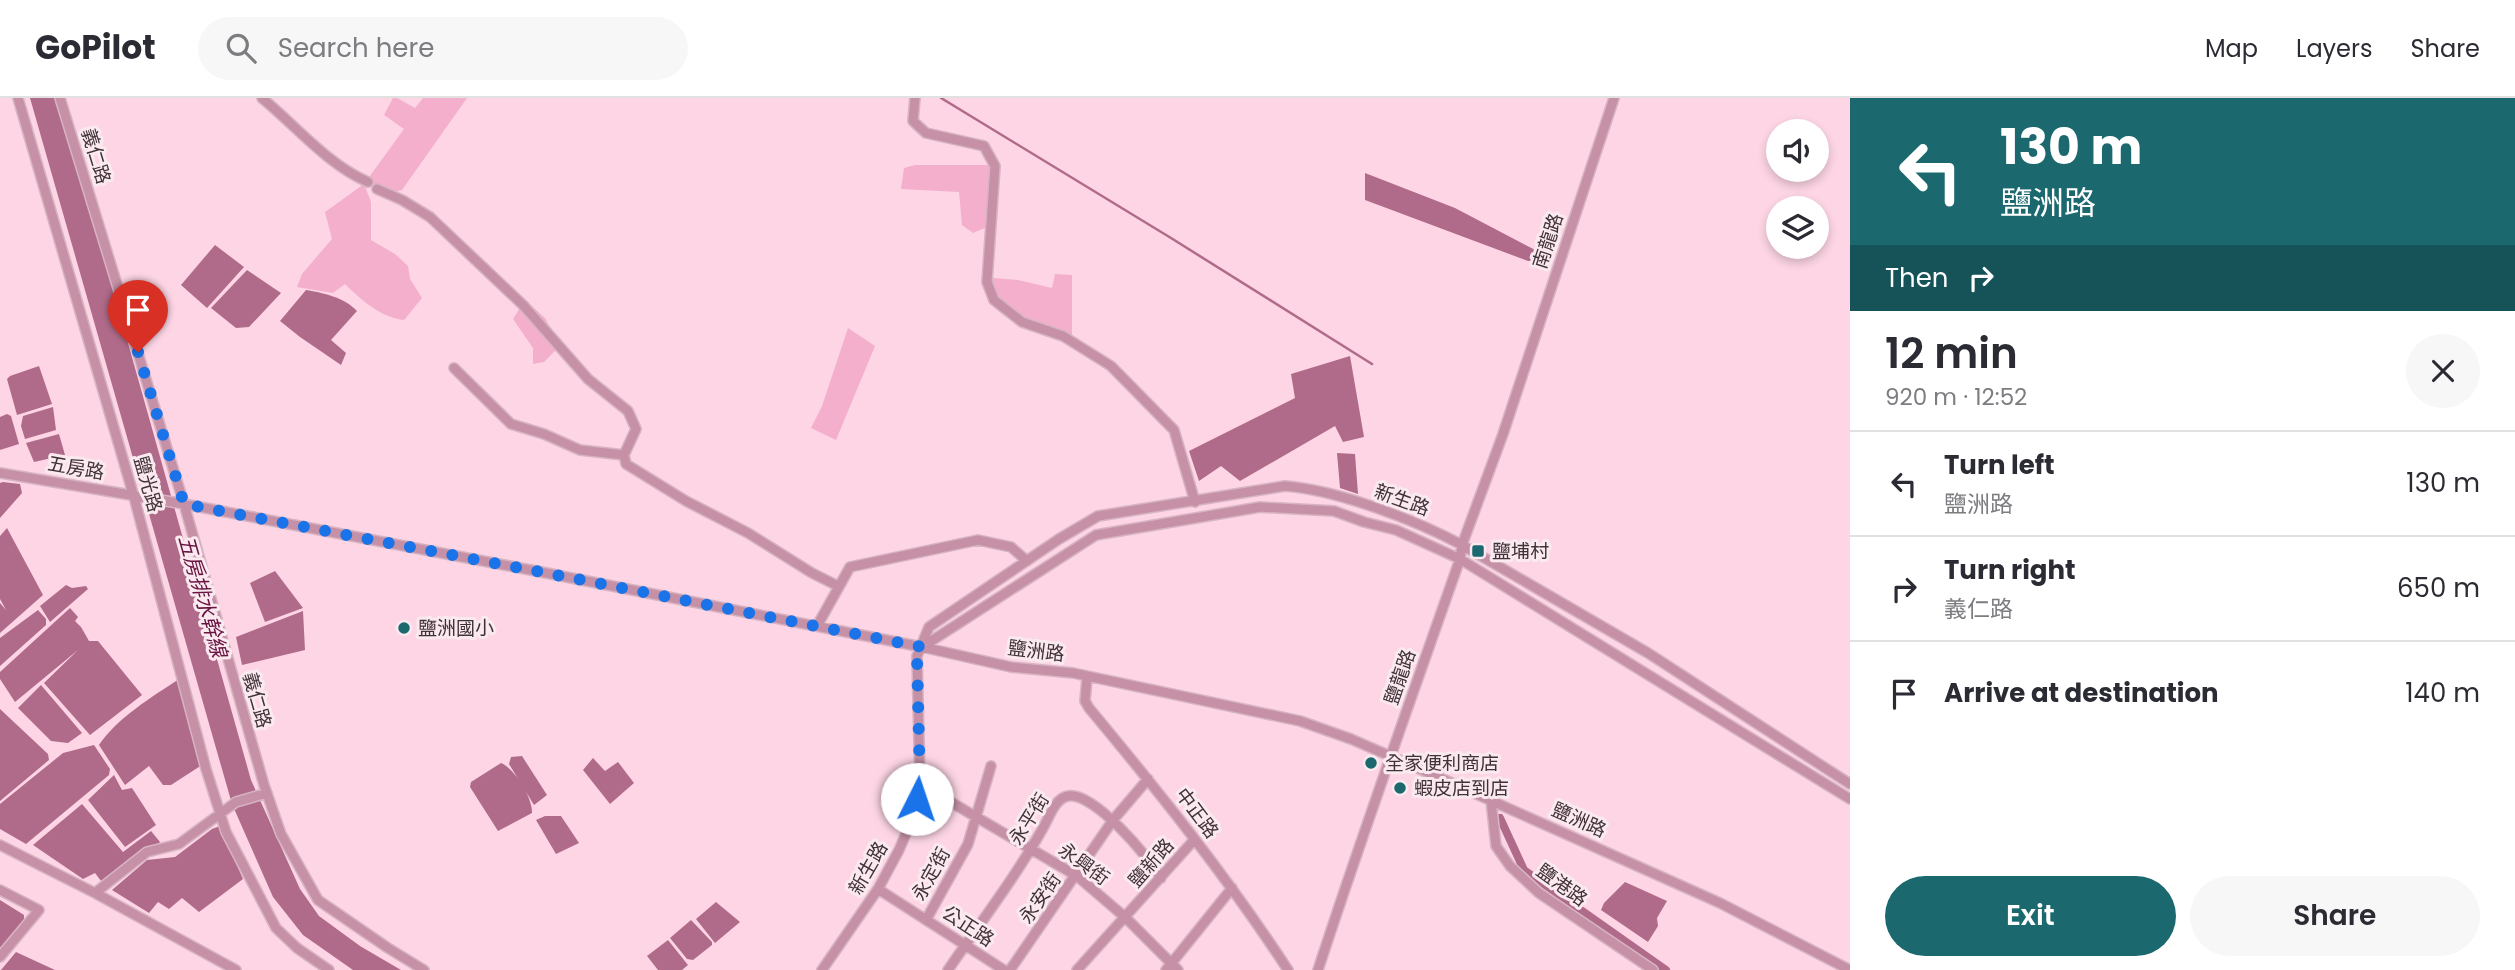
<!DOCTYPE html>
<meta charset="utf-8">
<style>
:root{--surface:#fff;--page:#f7f7f7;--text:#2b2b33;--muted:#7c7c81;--line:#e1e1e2;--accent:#1b686e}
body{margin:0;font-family:Poppins,"Noto Sans TC",sans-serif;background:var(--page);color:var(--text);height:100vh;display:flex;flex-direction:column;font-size:26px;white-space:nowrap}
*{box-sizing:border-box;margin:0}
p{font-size:23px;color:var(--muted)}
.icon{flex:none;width:38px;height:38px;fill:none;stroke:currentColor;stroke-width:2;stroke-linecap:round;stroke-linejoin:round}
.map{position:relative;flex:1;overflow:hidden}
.details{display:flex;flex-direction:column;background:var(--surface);width:665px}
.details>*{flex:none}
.top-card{background:#1b686e;color:#fff;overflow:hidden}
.fabs{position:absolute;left:1766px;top:21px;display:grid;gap:14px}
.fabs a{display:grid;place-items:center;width:63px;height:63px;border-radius:50%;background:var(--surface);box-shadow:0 4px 10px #0003;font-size:35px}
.pin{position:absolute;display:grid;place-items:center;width:60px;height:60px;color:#fff;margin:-72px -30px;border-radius:50% 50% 50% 0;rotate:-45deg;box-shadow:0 0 7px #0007}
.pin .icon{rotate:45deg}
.me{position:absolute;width:77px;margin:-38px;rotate:4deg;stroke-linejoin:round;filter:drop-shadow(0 0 5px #0008)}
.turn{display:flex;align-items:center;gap:24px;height:147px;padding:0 35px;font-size:32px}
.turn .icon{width:91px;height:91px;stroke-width:2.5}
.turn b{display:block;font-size:49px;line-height:60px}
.then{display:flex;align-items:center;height:66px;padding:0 35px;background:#0003;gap:14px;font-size:26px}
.round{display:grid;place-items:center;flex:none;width:74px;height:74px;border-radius:37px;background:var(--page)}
.summary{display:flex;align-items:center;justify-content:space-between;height:119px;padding:0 35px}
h1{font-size:42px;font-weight:600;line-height:52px}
.cta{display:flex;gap:14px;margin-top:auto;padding:14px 35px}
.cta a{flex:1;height:80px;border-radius:42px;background:var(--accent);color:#fff;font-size:28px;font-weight:600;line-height:80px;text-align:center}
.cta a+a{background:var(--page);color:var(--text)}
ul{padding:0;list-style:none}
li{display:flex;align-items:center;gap:21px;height:105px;padding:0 35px;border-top:2px solid var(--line)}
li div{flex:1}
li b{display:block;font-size:26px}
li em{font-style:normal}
header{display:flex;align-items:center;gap:42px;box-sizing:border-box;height:98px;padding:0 35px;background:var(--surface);border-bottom:2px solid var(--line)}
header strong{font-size:33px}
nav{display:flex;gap:38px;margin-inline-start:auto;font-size:24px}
.search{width:490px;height:63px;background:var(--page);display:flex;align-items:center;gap:18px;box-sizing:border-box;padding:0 24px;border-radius:38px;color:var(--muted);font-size:26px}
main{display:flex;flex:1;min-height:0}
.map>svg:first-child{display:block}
.green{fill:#f3afcb}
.water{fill:#b16b8a}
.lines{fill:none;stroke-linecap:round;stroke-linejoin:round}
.stream{stroke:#b16b8a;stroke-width:2.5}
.canal{stroke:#b16b8a;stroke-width:8}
.minor-casing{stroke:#d7b4c2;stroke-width:12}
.minor{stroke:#c691a7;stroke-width:9}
.route{stroke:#1a73e8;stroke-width:12;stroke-dasharray:0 21.6}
.poi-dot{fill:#1b686e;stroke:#faeaf0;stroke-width:2.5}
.labels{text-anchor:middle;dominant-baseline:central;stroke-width:6;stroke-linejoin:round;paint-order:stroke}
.street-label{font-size:19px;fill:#413238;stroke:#faeaf0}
.poi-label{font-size:19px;fill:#413238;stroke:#faeaf0;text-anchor:start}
.water-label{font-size:21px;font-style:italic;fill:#681341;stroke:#faeaf0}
</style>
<header>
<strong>GoPilot</strong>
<div class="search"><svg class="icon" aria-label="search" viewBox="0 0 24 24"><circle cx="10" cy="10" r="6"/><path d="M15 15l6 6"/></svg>Search here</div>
<nav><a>Map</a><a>Layers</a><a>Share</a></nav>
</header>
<main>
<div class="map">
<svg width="1850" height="872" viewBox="0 0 1850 872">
<rect width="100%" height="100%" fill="#fdd5e5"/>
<path class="green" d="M393,0h4l18,10 8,-10h44l-65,92 -12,3 -23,-13 37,-51 -20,-14z
M915,67h77l1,27 -8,36 -12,5 -11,-8 -3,-33 -58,-3 3,-21z
M364,86l7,18v38l24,14 13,12 2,13 12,19 -18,22c-22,-2 -43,-20 -59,-36l-12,9 -36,-6 5,-13 30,-35 -7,-27z
M985,171l9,9 24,2 34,8 3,-14 17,1v69l-80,-43z
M525,202l20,18 15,28 -16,16 -11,2v-16l-20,-29z
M848,230l27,18 -39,94 -25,-12 11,-22z"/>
<path class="water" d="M30,0h29l192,682 49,109 19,27 41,30 41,24h-48l-50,-35 -30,-38 -41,-93z
M1365,75l90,35 84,44 2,9h-13l-163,-61z
M215,147l29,22 -37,41 -26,-23z
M247,172l34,23 -32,34 -13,1 -25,-20z
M306,192c17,3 38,7 51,21l-26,29 15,13 -5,12 -41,-28 -20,-16z
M1350,258l14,81 -21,5 -8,-16 -95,55 -19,-15 -22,15 -10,-30 106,-53 -4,-24z
M39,268l13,38 -35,11 -10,-36 3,-3z
M53,309l3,23 -31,9 -4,-13 2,-10z
M7,316l4,2 8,28 -19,6v-33z
M59,336l6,21 -31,7 -8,-19z
M1337,355l18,1 3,40 -18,-6z
M3,384l17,2 2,9 -22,25v-35z
M7,430l36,67 -43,38v-30l6,7 -6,-11v-63z
M275,473l28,37 -38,14 -15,-39z
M66,487l6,3 14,-2 2,3 -38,33 -10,-16z
M70,510l8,9 -3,4 6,6 8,14h9l44,54 -52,40 -46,-52 34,-33 -63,52 -15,-23v-7z
M38,512l8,9v6l-46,41v-28z
M303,513l2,39 -63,15 -6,-28z
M179,581l26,84 -34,22h-8l-14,-19 -24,19 -26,-40c18,-27 53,-48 80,-66z
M41,587l41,48 -14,10 -17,-2 -33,-33z
M0,611l48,45 1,6 -49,41z
M94,647l16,24 -1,6 -83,69 -26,-15v-25l63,-51z
M522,658l25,39 -13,10 -25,-41 2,-7z
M593,660l12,13 13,-9 16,21 -24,21 -27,-34z
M501,665c13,5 32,35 31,50l-34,18 -28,-44 1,-5z
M114,677l8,15 10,-2 24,37 -31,22 -37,-47z
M82,706l41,48 28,-21 9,11 -3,4 -12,2 -44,33 -6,-8 -12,6 -50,-34z
M545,718h16l18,27 -23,11 -20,-34z
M220,728l23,53 -44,33 -17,-14 -13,11 -11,-7 -9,11 -37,-23 35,-30 28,-3 37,-28z
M1625,784l42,19 -10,17 1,8 -10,16 -47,-32 3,-7z
M0,802l24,15v8l-24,25z
M716,804l24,20 -25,21 -19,-24z
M691,822l21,22v3l-19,15 -6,-1 -17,-21z
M668,842l20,25 -6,5h-24l-11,-14z
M16,854l39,18h-54z"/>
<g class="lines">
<path class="stream" d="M941,0l230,140 201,126"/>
<path class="canal" d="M1500,720l24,52 142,100"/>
<g class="minor-casing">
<path id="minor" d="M18,0l116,399 72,272 20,63 50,96 21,20 32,22
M60,0l124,406 80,281 17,49 37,66 70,48 36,22
M262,0c34,28 65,66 106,84
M915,0l-2,23 13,12 58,13 11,20 -8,116 7,18 28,22 41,14 48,30 63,64 21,72
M377,91l25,11 28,17 93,88 65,74 40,32 8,18 -12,26 2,9 60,37 62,32 64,40 26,13
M454,270l57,56 33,10 36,16 44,5
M0,375l184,31 357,68 381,75 89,20 62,6 227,48 51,18 94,41 275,123 130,67
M817,528l33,-59 128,-27 33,7 16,14
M922,549l174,-112 164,-28 74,4 30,11 32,8 64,29 390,240
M1087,580l-2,23 4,7c70,84 139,170 199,262
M920,686l157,92 49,42 52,52
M1491,702l5,46 14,20 29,27 114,77
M0,747l95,48 141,77
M878,791l126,81
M0,792l39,20 -39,47
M95,795l52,-41 32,-8 57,-42 31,-9
M926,822l42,-76 23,-78
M822,872l56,-81 21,-39 15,-35 6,-31 -3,-128 12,-29 130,-88 39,-23 187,-30c53,4 130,34 177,59l186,108 202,131
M948,872c32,-47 67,-92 95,-142 6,-10 12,-30 25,-32 25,-5 81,61 93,82
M1010,872l103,-150 35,-41
M1077,872l117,-130
M1166,872l66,-82
M1318,872c45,-138 94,-274 142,-411l2,-14 41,-111 111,-336"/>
</g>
<use href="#minor" class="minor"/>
</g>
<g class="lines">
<path class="route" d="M138,254l46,152 357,68 381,75 -5,9 3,128 -3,15"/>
</g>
<g class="poi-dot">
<rect x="1471" y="446" width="14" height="14" rx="3.5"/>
<circle cx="404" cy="530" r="7"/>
<circle cx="1371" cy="665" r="7"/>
<circle cx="1400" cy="690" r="7"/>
</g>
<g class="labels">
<g class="street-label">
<text transform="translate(96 58) rotate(73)">義仁路</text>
<text transform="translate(1548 143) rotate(-72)">南龍路</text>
<text transform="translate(76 370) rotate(10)">五房路</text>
<text transform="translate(148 386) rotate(74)">鹽光路</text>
<text transform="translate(1402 402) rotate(20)">新生路</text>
<text transform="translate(1036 553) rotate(7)">鹽洲路</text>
<text transform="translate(1400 579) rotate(-71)">鹽龍路</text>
<text transform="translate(257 602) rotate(74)">義仁路</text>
<text transform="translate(1197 715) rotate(53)">中正路</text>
<text transform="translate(1029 721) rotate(-58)">永平街</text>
<text transform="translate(1579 722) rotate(24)">鹽洲路</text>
<text transform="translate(1151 765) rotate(-49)">鹽新路</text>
<text transform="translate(1084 766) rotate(36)">永興街</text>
<text transform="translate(868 770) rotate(-60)">新生路</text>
<text transform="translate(931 776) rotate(-61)">永定街</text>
<text transform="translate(1562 787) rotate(36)">鹽港路</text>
<text transform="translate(1040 800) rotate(-55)">永安街</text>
<text transform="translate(968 828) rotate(33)">公正路</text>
</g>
<g class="poi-label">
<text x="1492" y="453">鹽埔村</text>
<text x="418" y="530">鹽洲國小</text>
<text x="1385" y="665">全家便利商店</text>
<text x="1414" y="690">蝦皮店到店</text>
</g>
<g class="water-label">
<text transform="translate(203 498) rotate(74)">五房排水幹線</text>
</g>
</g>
</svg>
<div class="fabs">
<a><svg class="icon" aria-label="sound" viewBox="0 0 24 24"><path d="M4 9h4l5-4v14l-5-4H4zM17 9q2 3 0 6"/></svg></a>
<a><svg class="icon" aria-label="layers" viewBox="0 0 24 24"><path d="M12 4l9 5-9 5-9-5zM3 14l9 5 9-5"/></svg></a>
</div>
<div class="pin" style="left:138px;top:254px;background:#d93025"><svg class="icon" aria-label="arrive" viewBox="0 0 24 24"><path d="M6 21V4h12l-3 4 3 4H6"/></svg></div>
<svg class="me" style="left:917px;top:701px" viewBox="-20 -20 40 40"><circle r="19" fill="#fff"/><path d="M0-13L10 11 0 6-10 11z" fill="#1a73e8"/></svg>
</div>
<section class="details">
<div class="top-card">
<div class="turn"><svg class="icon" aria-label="left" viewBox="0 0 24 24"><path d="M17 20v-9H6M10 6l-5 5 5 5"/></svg><div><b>130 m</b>鹽洲路</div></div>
<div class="then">Then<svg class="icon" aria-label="right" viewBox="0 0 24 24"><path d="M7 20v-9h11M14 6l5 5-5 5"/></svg></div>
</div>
<div class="summary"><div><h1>12 min</h1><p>920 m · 12:52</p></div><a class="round"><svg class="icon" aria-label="close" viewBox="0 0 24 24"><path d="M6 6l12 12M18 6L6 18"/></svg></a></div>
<ul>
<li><svg class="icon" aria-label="left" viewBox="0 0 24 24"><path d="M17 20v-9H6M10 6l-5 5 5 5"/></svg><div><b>Turn left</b><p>鹽洲路</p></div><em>130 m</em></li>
<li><svg class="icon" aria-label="right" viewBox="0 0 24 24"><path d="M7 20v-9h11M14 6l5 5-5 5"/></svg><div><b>Turn right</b><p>義仁路</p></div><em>650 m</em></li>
<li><svg class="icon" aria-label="arrive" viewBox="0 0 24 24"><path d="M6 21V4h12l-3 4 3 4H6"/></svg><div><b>Arrive at destination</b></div><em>140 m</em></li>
</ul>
<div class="cta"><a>Exit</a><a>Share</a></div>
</section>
</main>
